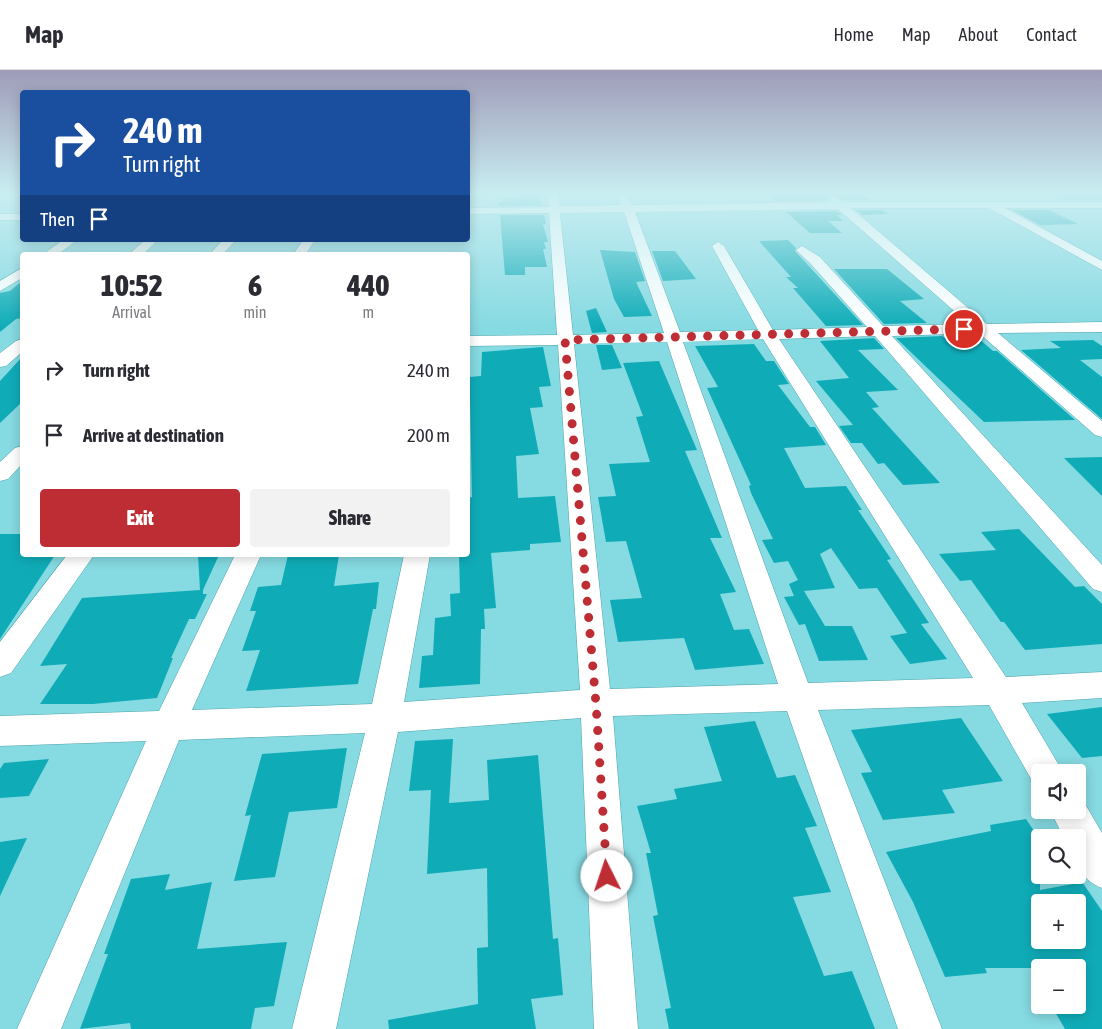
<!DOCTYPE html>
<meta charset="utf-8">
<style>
:root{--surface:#fff;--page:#f2f2f3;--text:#2b2b33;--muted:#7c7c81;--line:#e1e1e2;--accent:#bd2d33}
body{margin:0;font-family:"Asap Condensed",sans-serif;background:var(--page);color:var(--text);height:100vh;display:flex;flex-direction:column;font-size:19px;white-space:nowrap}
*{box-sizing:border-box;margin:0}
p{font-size:16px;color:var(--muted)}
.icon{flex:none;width:28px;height:28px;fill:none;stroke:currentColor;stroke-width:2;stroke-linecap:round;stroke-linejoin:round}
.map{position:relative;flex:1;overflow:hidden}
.panel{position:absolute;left:20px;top:182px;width:450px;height:305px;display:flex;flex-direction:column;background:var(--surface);border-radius:5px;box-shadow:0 2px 12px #0003}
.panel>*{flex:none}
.hud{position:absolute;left:20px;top:20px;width:450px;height:152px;border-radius:5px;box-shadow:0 2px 12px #0003;background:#1a4fa0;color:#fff;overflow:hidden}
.fabs{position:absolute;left:1031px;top:694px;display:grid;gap:10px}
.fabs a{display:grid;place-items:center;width:55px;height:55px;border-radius:5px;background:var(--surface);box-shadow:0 2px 12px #0003;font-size:25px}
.pin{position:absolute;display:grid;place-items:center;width:42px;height:42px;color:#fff;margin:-21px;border:2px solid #fff;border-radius:50%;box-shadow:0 1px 5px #0007}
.me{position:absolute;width:55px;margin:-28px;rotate:356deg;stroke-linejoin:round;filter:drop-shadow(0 0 4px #0008)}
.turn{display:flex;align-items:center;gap:18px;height:105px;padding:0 20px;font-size:22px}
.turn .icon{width:65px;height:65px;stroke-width:2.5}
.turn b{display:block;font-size:35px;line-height:42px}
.then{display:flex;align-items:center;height:48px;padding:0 20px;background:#0003;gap:10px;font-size:19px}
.eta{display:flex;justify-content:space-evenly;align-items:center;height:85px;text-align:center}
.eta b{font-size:30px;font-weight:800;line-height:35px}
.primary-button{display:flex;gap:10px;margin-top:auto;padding:10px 20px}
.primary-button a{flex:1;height:58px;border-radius:5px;background:var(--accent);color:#fff;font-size:20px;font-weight:800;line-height:58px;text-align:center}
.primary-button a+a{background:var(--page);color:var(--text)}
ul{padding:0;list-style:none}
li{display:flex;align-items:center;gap:15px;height:65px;padding:0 20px}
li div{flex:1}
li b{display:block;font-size:19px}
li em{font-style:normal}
header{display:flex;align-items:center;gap:30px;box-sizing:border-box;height:70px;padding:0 25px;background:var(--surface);border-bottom:1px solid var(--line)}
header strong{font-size:24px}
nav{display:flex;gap:28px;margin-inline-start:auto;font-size:18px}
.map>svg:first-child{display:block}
.building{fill:#0facb8;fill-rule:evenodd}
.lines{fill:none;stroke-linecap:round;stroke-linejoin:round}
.street-casing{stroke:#4fa3ab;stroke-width:1}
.street{fill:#fff;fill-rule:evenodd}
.route{stroke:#bd2d33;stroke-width:9;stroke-dasharray:0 16.2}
</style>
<header>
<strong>Map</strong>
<nav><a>Home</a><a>Map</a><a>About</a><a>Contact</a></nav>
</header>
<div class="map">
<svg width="1102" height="959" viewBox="0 0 1102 959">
<rect width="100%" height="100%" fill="#86dae2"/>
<path class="building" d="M517,123h19l6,12 -43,1 -1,-4h4v-4h16z
M769,123h29l2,2h31l-4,5 -53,1 -5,-4h4z
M835,125h27l7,5h-25z
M1055,125h47v5h-37z
M856,140h26l6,4 -26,1z
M1012,140h37l29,14 -38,1z
M837,141l5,4h-5l6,6h-15l14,12h-32l-24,-21z
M500,145h44l2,9h-3l5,18h-4l2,7h-3l4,18h-22v8h-20z
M788,170l8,8 -1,3 68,74 -37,1 -33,-38h5l-12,-11h5l-32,-36z
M600,180l35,2 10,29 -9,1 16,34 -28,1 -10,-18z
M652,181h23l21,28 -33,2z
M834,199h53l37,30 -24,2 27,22 -43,1z
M22,211v37l-6,1 -16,13v-39l10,-2z
M596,238l11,24 -15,1 -6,-22z
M942,266l3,2h33l15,13h4l78,69 -91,2 -88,-84z
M874,268l10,11 -26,1 40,40 -32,2 13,15 -7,1 68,75 -37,2 -19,-22 -6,1 -16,-21h-11l-12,-17 14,-1 -37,-44 33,-3 -29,-37z
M1093,270l9,6v13l-22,1 22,17v42l-81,-69 40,-2 -11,-7z
M754,274l12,17h8l15,23 -11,1 32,42h5l11,18 -42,3 21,40 41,-2 16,24h-4l33,49 -4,1 42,63 -8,1 26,35 -37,5 -20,-28 17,-3 -30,-45 -18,1 -28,-41 -11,6 15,34 -31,3 21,35h27l16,34 -49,1 -14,-37 -6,1 -15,-28 10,-1 -5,-12 9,-4 -10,-19 -14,2 -12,-23 11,-1 -22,-46 -2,-7 2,-1 -44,-97 11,-1 -23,-41z
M596,275h16l10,23 -20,2z
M543,277l8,39 -12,1 4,20 -13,1 9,46 -23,2 2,42 37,-2 6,46 -31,2v6l-39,3 5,55 -12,1 1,20h-4l-1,55 -61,4 3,-32 11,-1 2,-37 16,-2 -1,-22 10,-1 -1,-38h9v-57l4,-1 -2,-95h-2l1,-25 12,-1 1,-24z
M22,287v45l-22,21v-42z
M659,291l38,89 -12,1 37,87h-12l26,54 -16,2 14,36 15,-1 15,35 -69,6 -11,-32 -66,4 -8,-42 32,-2 -16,-57 -20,1 -8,-45 18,-1 -7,-32 41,-2 -14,-45 7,-1 -20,-53z
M1102,387v39l-38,-38z
M1019,459l56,58 9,-1 18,18v40l-77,6 -21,-28h-3l-30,-42 -11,1 -21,-27 57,-4 -15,-18z
M0,464h22v21h33l-55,84z
M198,485h21l-16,35v4h4l-12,25h-6l-18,39h2l-16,40 -64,6h-53l27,-40 -27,2 42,-68 118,-8z
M288,485h51l-5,31 45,-4 -3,27h-3l-15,75 -112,7 14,-41 -18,1 14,-40h-6l8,-24 23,-2z
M1102,637v49l-20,2 -35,-44z
M961,648l42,63 -61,9 13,23 -72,7 -22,-47 11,-1 -21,-42z
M755,651l22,57 18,-3 22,51 -12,2 26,64 -38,5 31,79 28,-5 23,58h-206l-4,-20 6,-1 -18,-92 5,-1 -12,-62h5l-14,-47 40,-7 -3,-10 48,-8 -18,-54z
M453,669l-4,64 40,-3 -2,-40 51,-5 15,184 5,-1 5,57 -32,4 5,30h-147l-1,-9 90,-16 -1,-56 11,-1 -1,-79 -60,6 4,-84 -22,1 6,-50z
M347,678l-10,60 -48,4 -14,65 -41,4 17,-66 -6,1 17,-62z
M49,689l-20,37 -29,2v-29l4,-6z
M1026,749l14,21v50l38,-7v-7l24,35v118h-37l-14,-24h27v-37h-93l2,5 -42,4 -32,-75 -27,-50 105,-21 -1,-6zM1040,832h38v38h-38z
M27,768l-27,58v-54z
M170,804l-5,16 47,-8 -15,67 90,-7 -13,64 -19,2 -4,21h-120l-1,-6 -50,6 28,-75h-4l27,-75z"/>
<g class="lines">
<g class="street-casing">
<path id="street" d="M548,123h10l2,13 61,-1 -6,-12h10l7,12 199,-3 -3,-3 5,-3 10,6h259v6h-97l97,53v9l-113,-62h-138l136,116 115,-2v10l-104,1 104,88v16l-7,-2 -116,-102 -87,3 210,229v27l-9,-3 -218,-253 -96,3 227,338 96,-5v26l-80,5 41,69h-23v14l-6,-2 -45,-79 -171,5 124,319h-44l-111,-318 -174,5 25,313h-44l-13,-311 -183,14 -62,297h-44l73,-296 -186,7 -118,289h-44l129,-288 -146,5v-30l159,-5 76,-156h26l-69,155 180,-6 32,-149h26l-26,147 176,-12 -22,-345 -90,1v-10l89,-1 -8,-122 -81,1v-6l81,-1zM838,139l131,115 -86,2 -63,-69 -18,-11 -6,4 14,13 57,64 -94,3 -49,-84 -6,-4 -6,4 46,84 -78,2 -45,-120zM624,142l40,121 -91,2 -13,-122zM763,269l210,339 -165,5 -125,-341zM667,272l111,342 -168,5 -36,-345z
M0,144h22v6h-22z
M63,170h14l-20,15h-15z
M145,170h13l-16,15h-14z
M223,170h13l-14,15h-13z
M303,170h12l-10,15h-12z
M22,198v10l-22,13v-10z
M22,269v13l-16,14 -6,1v-14l16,-12z
M22,376v18l-14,15 -8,2v-19l15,-14z
M67,485h27l-83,118 -11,4v-35z
M1078,726l3,1 21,36v55c-25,-10 -24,-26 -24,-50h-14l-14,-28h28z"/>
</g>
<use href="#street" class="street"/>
</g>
<linearGradient id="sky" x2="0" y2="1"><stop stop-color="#9e9bb8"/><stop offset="0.48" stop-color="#c9eef2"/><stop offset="1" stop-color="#c9eef2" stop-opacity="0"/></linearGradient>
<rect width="1102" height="257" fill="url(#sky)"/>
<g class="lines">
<path class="route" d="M607,806l-11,-172 -31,-364 399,-11"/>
</g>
</svg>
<div class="fabs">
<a><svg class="icon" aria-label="sound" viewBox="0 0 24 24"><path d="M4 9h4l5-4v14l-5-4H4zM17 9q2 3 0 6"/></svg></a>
<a><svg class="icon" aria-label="search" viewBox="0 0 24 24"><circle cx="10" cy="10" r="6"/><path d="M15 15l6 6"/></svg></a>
<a>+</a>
<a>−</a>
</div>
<div class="pin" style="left:964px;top:259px;background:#d93025"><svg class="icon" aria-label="arrive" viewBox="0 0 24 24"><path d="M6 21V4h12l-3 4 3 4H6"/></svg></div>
<svg class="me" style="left:607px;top:806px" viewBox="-20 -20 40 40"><circle r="19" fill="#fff"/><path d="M0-13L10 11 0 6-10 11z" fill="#bd2d33"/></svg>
<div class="hud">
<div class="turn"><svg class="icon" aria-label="right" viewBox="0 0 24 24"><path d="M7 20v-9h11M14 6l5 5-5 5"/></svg><div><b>240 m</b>Turn right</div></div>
<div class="then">Then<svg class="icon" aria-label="arrive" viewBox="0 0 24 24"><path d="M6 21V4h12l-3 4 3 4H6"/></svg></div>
</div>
<section class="panel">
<div class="eta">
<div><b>10:52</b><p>Arrival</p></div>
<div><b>6</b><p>min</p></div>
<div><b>440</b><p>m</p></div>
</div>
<ul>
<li><svg class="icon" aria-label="right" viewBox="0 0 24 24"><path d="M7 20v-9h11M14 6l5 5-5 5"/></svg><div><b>Turn right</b></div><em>240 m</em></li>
<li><svg class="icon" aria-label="arrive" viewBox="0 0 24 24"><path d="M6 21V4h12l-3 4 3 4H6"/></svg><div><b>Arrive at destination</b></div><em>200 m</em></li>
</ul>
<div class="primary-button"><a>Exit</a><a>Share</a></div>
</section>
</div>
